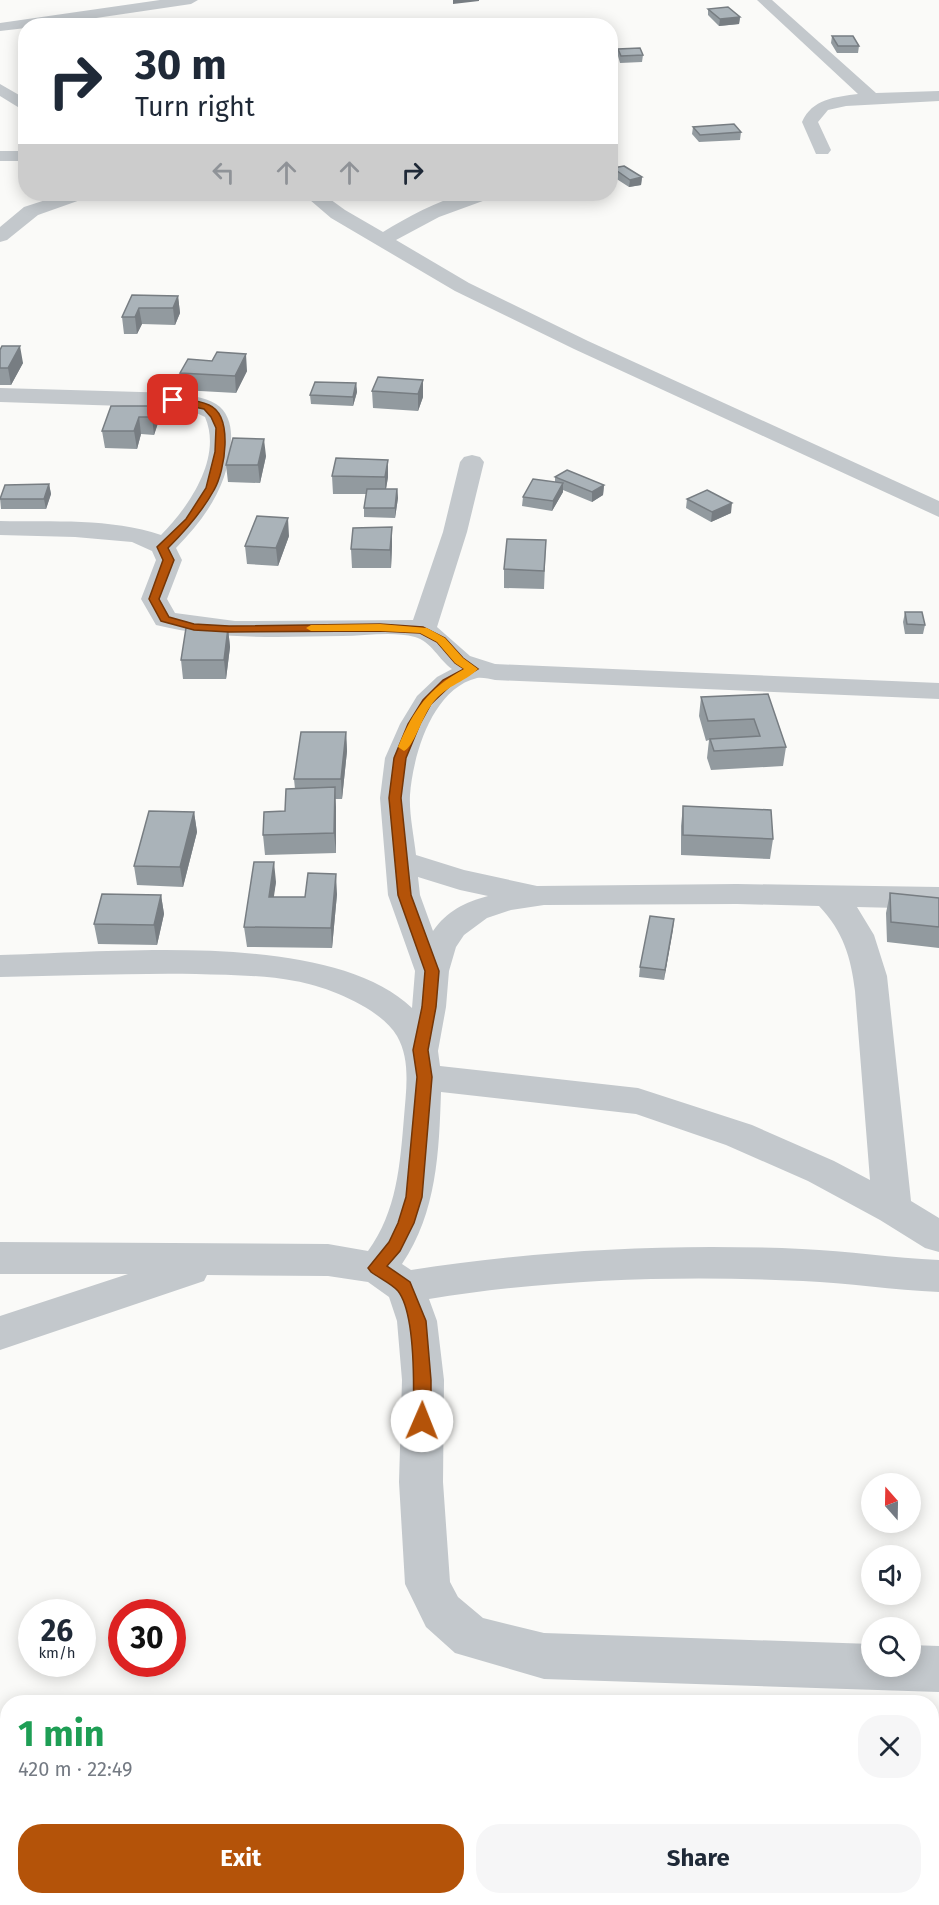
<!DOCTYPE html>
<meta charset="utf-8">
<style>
:root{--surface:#fff;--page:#f6f6f7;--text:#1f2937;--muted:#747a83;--accent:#b45309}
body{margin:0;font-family:"Fira Sans",sans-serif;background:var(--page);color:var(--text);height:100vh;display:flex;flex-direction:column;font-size:22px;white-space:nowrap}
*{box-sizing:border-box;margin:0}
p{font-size:20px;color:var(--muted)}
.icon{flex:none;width:33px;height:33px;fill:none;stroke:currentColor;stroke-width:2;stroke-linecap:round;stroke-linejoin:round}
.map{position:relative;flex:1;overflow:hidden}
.sheet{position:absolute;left:0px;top:1695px;width:939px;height:210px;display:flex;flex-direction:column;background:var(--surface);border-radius:24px 24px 0 0;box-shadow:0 3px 15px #0003}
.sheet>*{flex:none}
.banner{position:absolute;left:18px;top:18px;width:600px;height:183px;border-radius:24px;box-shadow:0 3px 15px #0003;background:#fff;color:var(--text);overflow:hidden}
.needle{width:39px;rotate:340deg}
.fabs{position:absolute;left:861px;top:1473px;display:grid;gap:12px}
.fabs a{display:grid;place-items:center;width:60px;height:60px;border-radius:50%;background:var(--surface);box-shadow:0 3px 15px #0003;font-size:30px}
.speed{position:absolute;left:18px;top:1599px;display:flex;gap:12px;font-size:30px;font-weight:700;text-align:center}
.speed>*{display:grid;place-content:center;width:78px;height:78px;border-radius:50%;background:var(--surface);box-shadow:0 3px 15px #0003;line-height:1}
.speed small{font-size:15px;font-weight:400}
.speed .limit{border:9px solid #d22;background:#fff;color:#111}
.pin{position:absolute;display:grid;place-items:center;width:51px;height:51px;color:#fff;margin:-26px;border-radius:12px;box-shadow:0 3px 9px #0006}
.me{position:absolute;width:66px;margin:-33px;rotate:1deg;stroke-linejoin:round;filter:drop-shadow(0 0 4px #0008)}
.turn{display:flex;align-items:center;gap:21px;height:126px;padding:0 18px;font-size:27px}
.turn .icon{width:78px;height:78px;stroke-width:2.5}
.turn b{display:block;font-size:42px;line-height:51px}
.lanes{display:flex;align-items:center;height:57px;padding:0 18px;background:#0003;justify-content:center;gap:30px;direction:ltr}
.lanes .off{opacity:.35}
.round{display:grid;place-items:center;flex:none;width:63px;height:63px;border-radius:24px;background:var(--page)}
.headline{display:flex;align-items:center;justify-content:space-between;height:102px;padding:0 18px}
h1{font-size:36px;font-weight:700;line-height:45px;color:#1e9e55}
.action{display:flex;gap:12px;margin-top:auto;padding:12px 18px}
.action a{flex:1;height:69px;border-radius:24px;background:var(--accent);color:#fff;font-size:24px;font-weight:700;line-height:69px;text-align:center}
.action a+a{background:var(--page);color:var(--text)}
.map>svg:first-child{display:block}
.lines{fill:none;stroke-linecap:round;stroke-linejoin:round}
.minor{fill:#c3c8cc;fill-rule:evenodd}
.wall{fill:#929a9f}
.shaded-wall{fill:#777d82}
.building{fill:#aab3b9;stroke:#777d82;stroke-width:1.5}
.route{fill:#b45309;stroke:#753606;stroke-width:1.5}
.slow{fill:#f59e0b}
</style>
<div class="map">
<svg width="939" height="1905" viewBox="0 0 939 1905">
<rect width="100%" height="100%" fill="#fafaf8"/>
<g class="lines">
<path class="minor" d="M160,0h38l-7,4 -149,22h-16v2l-26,3v-8z
M757,0h15l104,93 63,-2v10l-93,5 -18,4 -10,12 13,28 -3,4h-12l-14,-32c10,-23 33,-25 56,-28z
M0,84l26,15v13l-26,-16z
M0,151h26v10h-26z
M64,194h25l-3,4 -48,17 -31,25 -7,2v-15l24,-20z
M303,194h20l22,16 38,22c25,-15 53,-31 82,-38 9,-2 20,0 29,0l-3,4 -52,19 -43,23 73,43 119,58 351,160v16l-365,-168 -119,-58 -124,-73z
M0,388l176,5c13,2 28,4 40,11 12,7 16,23 15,36 -2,45 -25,77 -55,108l6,12 -15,39 8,14 60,8 178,-1 30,-88 17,-70 4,-5 8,-2 8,2 4,5 -17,70 -30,95 33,29 25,8 444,19v16l-444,-19c-5,-1 -13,-3 -18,-2 -45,11 -64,77 -67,117 -1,19 4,41 6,60l48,15 73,16 200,-2 202,3v22l-82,-2 17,28 13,41 24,225 28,17v34l-14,-4 -45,-28 -72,-39 -82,-36 -90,-31 -195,-22c-2,60 -4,120 -39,172l9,6c129,-20 260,-27 391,-21 46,2 91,9 137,11v32c-46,-2 -91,-9 -136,-11 -125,-6 -251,-2 -374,18l8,22 7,59 -1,102 7,100 8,15 25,21 61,15 328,11v22h38v-21l29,1v46l-395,-13 -89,-26 -29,-26 -21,-43 -6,-102 3,-102 -5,-59 -8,-24 -21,-15 -40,-6 -121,-1 -3,6 -204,69v-34l128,-42h-128v-32l328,2 40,7c29,-40 32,-86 36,-134 2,-26 7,-57 -7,-81 -16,-28 -71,-50 -102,-55 -32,-6 -66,-6 -99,-7 -66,-1 -131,2 -196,3v-22c108,-2 330,-26 412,53l3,-37 -27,-76 -8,-97 5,-40 15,-34 17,-28 20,-19 15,-8c-13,-9 -21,-28 -37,-32 -23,-6 -50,-1 -73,-1 -64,1 -124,4 -186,-11l-15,-26 15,-39 -4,-9 -20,-9 -57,-5 -75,-2v-14c52,1 111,-3 161,14 27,-27 62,-77 44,-118l-19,-9 -186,-6zM418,877l42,13 28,6c-23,6 -41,15 -55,35l-13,-36zM737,904l82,2c24,25 32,51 36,85l15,189 -36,-19 -82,-36 -114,-37 -198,-22 -2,-15 8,-44 3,-36 7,-24 8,-12 23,-17 24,-8 33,-5z"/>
</g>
<path class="wall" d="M708,9l32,8 -1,7 -20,2 -11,-11z
M832,36l27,10 -1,7h-21l-6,-10z
M618,49l25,6 -1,7 -22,1 -2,-7z
M693,127l48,5 -1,8 -41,2 -7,-8z
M613,168l29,9 -1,8 -12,2 -17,-11z
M132,295l46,1 2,17 -5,12 -33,-1 -5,10h-13l-2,-17z
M0,350l23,13 -12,22h-11z
M247,371l-11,22 -54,-3 -2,-17z
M423,380v17l-5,14 -45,-3 -1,-17z
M356,383l1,9 -4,14 -42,-2 -1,-9z
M155,406l3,17 -4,12 -13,-1 -4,15 -32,-1 -3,-17z
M266,456l-6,27 -32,-1 -2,-17z
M336,458l52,19 -2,12h11l1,9 -3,20 -31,-1v-9l2,-14h-33l-1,-18z
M555,477l49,8 -1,10 -11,7 -29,-12v2l-11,19 -30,-5 1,-9 32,-15z
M49,484l2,10 -5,15h-45l-1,-11z
M687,499l44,14 -20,9 -25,-14z
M289,536l-11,30 -31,-2 -2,-18z
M546,540l-2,49 -40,-1v-19z
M392,546l-1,22h-39l-1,-19z
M905,612l20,13 -2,9h-18l-2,-12z
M228,628l2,19 -4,32h-43l-2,-19z
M768,694l18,53 -3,19 -72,4 -4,-12 2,-18 -3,1 -7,-25 2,-19z
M346,732l1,19 -5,48h-7l1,54 -71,2 -2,-20 22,-24 10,-22 -1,-10z
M683,806l90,33 -3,20 -89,-4v-29z
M194,812l3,20 -14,55 -46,-2 -3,-19z
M276,882l-3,15h32l32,-3 -5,54 -85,-1 -3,-20z
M890,893l49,5v50l-52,-6 -1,-29z
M161,895l3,19 -7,31 -59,-1 -4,-20z
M674,919l-10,61 -25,-3 1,-10z"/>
<path class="shaded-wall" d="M453,0h26v1l-26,3z
M740,17l-1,7 -20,2 1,-7z
M642,177l-1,8 -12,2 1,-7z
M178,296l2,17 -5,12 -2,-17z
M139,308l3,16 -5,10 -2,-17z
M20,346l3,17 -12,22 -3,-17z
M246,354l1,17 -11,22 -1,-17z
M423,380v17l-5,14v-17z
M356,383l1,9 -4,14v-9z
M155,406l3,17 -4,12 -2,-18z
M139,417l2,17 -4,15 -3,-18z
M264,439l2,17 -6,27 -2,-18z
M388,460v17l-3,18v-18z
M563,483v9l-11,19 1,-10z
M49,484l2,10 -5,15 -2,-10z
M604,485l-1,10 -11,7v-10z
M397,489l1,9 -3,20v-10z
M732,503l-1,10 -20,9 1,-10z
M288,518l1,18 -11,30 -2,-18z
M392,527v19l-1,22 -1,-18z
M228,628l2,19 -4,32 -2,-19z
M346,732l1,19 -5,48 -1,-20z
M335,787l1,20v46l-2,-20z
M194,812l3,20 -14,55 -3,-20z
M274,862l2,20 -5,35 -2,-20z
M336,874l1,20 -5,54 -1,-20z
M161,895l3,19 -7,31 -3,-20z
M674,919l-1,11 -9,50 1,-10z"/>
<path class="building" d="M728,7l12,10 -20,2 -12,-10z
M832,36h21l6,10h-21z
M640,48l3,7 -22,1 -3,-7z
M734,124l7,8 -41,3 -7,-8z
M624,166l18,11 -12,3 -17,-12z
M132,295l46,1 -5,12h-34l-4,9h-13z
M2,346h18l-12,22h-8v-18z
M217,352l29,2 -11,22 -55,-3 8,-14 24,2z
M378,377l45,3 -5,14 -46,-3z
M315,382l41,1 -3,14 -43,-2z
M111,406h44l-3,11h-13l-5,14h-32z
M233,438l31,1 -6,26h-32z
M336,458l52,2 -3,17 -53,-1z
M567,470l37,15 -12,7 -37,-15z
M533,479l30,4 -10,18 -30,-4z
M49,484l-5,15h-44l5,-14z
M367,489h30l-2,19h-31z
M707,490l25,13 -20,9 -25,-13z
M257,516l31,2 -12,30 -31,-2z
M392,527l-2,23 -39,-1 2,-21z
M507,539l39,1 -2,31 -40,-2z
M905,612h17l3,13 -18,-1z
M186,628h42l-4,32h-43z
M768,694l18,53 -72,4 -4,-12 50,-3 -6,-17 -46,2 -7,-24z
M301,732h45l-5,47h-47z
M335,787l-1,46 -71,2 1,-23 21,-1 1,-22z
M683,806l88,4 2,29 -90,-4z
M149,811l45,1 -14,55 -46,-1z
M254,862h20l-5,35h36l3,-24 28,1 -5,54 -87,-1z
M890,893l49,5v29l-48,-5z
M102,894l59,1 -7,30 -60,-1z
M650,916l24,3 -9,51 -25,-3z"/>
<path class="route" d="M173,397c11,2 25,3 36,8 25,11 16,66 5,85 -12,22 -28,40 -46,58l6,12 -15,39 10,18 25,7 35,2 151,-2 43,3 22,11 18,20 15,11 -27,16 -20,19 -11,20 -14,34 -5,40 10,97 28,76 -3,36 -8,43 4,27 -10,120 -8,26 -14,28 -13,15 23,16 16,39 5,59v41l-3,5 -6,3 -6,-3 -3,-5c1,-30 3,-107 -15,-130 -6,-7 -19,-13 -27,-19l-3,-4 21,-26 9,-19 8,-26 11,-120 -4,-27 9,-43 3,-36 -27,-76 -9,-97 5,-40 14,-34 15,-24 20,-20 21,-11 -9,-6 -18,-21 -17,-9 -40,-2 -151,1 -35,-2 -33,-9 -12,-22 14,-39 -6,-13 29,-28 20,-31 9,-36 1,-24 -5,-11 -7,-8 -35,-7v-4z"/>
<path class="slow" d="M380,624l47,4 18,10 18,20 15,11c-14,14 -35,17 -48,38 -7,9 -17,41 -26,44l-6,-4c16,-38 30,-58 66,-78l-9,-6 -18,-21 -17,-9 -40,-2h-69l-5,-3 5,-3z"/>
</svg>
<div class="fabs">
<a><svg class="needle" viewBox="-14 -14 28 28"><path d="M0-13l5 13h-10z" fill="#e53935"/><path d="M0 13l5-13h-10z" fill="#747a83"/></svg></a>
<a><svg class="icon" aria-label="sound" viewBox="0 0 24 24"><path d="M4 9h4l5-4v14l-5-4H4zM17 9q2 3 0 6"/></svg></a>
<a><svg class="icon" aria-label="search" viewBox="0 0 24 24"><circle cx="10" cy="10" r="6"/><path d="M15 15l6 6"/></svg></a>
</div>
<div class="speed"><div>26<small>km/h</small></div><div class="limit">30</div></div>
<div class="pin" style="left:173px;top:400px;background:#d93025"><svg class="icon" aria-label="arrive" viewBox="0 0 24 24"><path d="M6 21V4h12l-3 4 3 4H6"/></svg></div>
<svg class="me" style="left:422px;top:1421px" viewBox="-20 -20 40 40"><circle r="19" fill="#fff"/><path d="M0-13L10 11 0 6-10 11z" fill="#b45309"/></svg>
<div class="banner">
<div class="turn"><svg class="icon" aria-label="right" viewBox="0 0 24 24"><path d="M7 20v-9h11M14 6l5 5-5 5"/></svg><div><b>30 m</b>Turn right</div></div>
<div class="lanes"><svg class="icon off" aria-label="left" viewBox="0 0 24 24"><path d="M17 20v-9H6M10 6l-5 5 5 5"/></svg><svg class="icon off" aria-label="ahead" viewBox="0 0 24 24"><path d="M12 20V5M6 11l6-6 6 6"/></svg><svg class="icon off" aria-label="ahead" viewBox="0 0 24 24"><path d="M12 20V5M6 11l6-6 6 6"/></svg><svg class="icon" aria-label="right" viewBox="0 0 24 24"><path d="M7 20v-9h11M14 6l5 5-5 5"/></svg></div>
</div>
<section class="sheet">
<div class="headline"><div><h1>1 min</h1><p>420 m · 22:49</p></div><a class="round"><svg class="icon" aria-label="close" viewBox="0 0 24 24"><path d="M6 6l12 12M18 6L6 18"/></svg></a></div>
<div class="action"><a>Exit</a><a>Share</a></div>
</section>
</div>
